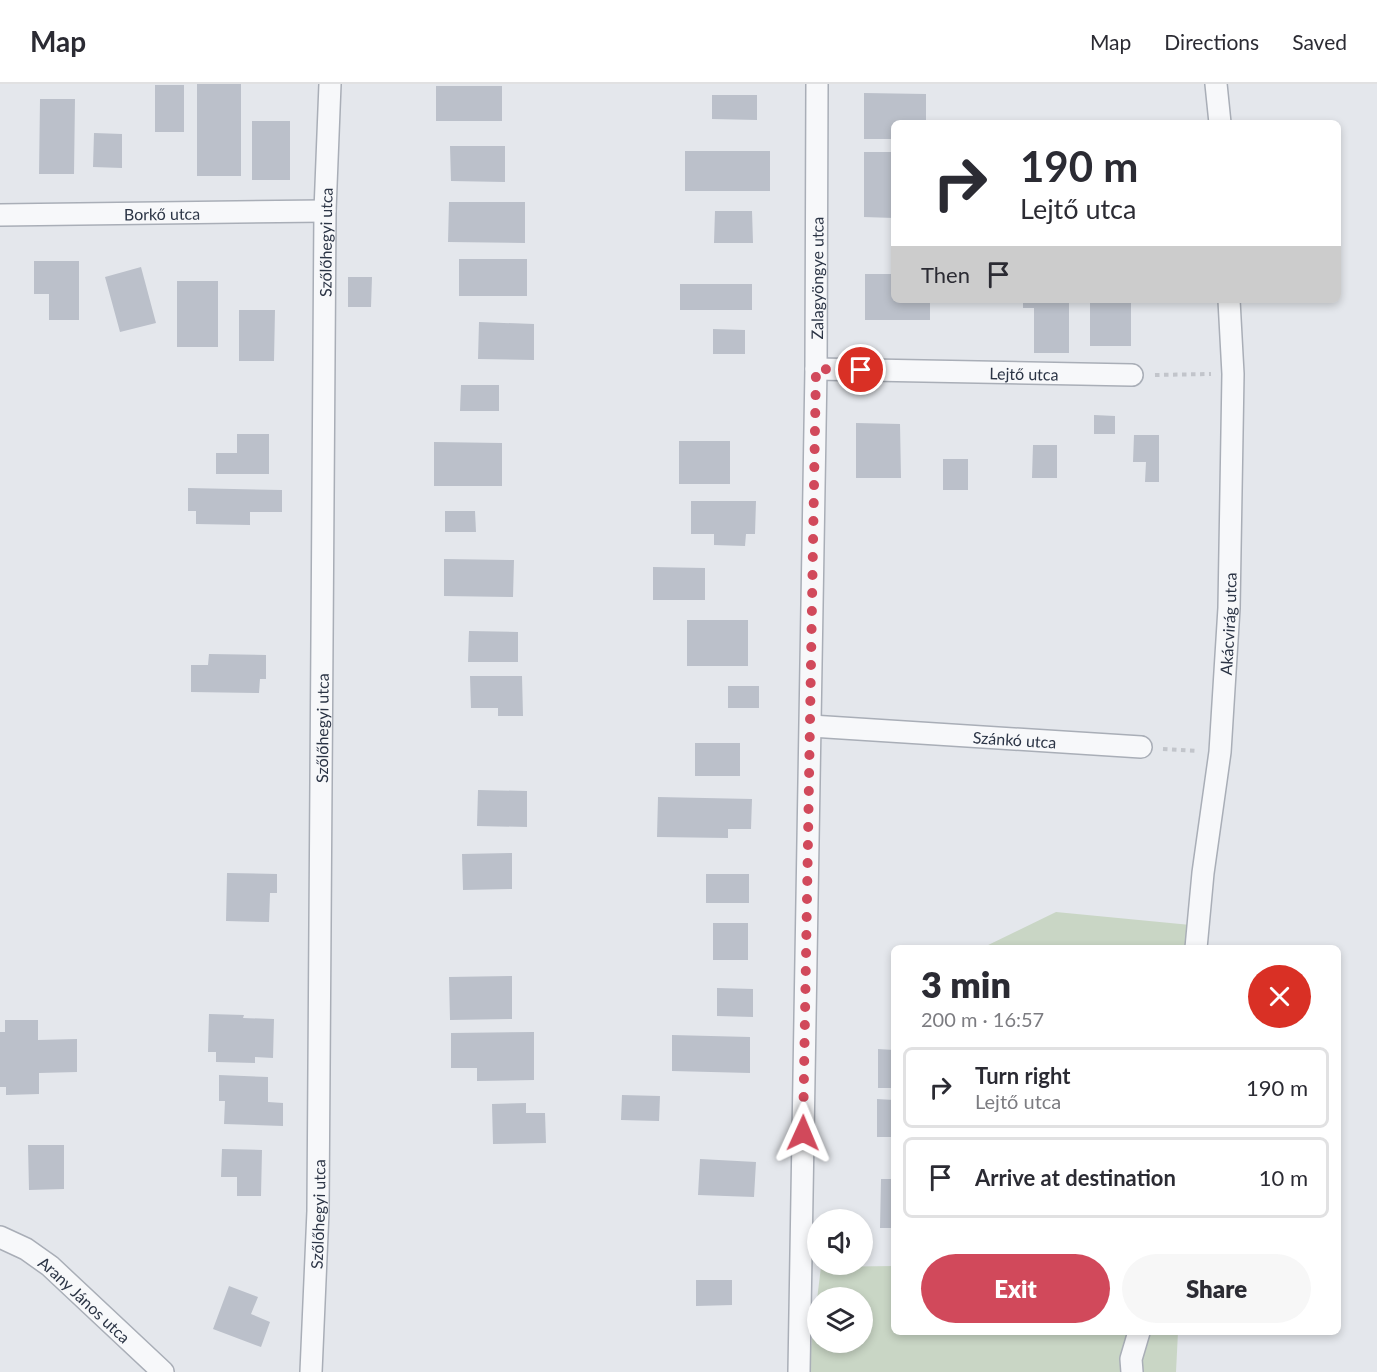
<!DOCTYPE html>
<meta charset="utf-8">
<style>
:root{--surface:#fff;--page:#f7f7f7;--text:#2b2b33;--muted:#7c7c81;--line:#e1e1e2;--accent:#d1495b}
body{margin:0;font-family:Lato,sans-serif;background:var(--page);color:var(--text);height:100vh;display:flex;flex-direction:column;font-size:22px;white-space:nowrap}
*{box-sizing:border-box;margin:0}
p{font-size:20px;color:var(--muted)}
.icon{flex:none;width:33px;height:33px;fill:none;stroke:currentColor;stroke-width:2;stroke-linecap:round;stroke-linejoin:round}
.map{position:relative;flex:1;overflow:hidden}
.sheet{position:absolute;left:891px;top:861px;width:450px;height:390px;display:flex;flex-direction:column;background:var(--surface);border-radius:9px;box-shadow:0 3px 9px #0003}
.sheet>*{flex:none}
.guide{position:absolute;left:891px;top:36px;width:450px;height:183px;border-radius:9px;box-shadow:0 3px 9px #0003;background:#fff;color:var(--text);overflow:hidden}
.tools{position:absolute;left:807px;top:1125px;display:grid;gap:12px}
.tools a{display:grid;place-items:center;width:66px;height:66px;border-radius:50%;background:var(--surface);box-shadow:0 3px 9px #0003;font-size:30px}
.pin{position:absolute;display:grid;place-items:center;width:51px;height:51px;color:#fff;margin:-26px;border:3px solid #fff;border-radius:50%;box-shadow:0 2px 6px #0007}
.me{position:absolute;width:66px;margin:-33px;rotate:1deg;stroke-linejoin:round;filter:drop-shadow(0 0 4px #0008)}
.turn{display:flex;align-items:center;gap:21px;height:126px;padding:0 30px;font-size:27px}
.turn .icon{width:78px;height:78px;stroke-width:2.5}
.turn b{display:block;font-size:42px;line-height:51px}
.then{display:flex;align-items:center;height:57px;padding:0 30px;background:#0003;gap:12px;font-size:22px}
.round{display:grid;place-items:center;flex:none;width:63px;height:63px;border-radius:32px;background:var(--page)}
.headline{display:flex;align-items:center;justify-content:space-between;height:102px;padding:0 30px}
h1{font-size:36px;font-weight:800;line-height:45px}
.button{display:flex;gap:12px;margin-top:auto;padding:12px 30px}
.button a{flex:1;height:69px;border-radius:36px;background:var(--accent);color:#fff;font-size:24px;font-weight:800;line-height:69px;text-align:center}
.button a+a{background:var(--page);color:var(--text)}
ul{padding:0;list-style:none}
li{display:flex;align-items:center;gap:18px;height:81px;margin:0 12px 9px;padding:0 18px;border:3px solid var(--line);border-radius:9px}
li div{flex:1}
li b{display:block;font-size:22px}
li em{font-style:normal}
header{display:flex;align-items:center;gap:36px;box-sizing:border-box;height:84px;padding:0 30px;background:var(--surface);border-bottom:2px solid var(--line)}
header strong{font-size:28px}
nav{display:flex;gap:33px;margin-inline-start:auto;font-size:21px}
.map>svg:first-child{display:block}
.green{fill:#c9d6c5;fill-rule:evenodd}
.building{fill:#bbc0ca}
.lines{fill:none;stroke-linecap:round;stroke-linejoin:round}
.street-casing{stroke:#a9aeb7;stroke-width:24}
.path{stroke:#c2c5cb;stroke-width:4;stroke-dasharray:4.5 4.5;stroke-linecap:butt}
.street{stroke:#f7f8fa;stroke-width:21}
.route{stroke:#d1495b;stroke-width:10;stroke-dasharray:0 18}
.labels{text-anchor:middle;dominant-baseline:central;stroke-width:4.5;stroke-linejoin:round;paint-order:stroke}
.street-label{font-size:16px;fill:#2b3445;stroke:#f4f6f9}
</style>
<header>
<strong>Map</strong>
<nav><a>Map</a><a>Directions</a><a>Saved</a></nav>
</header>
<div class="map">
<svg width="1377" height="1288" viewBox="0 0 1377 1288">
<rect width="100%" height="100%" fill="#e4e7ec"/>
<path class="green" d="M1056,828l145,14 -1,22h-218z
M894,1182v66h284l-2,40h-368l13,-105zM818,1214h44v44h-44z"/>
<path class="building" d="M197,0h44v92h-44z
M155,1h29v47h-29z
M436,2h66v35h-66z
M864,9l62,1v29h-32v16h-30z
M712,11h45v25l-45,-1z
M40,15h35l-1,75h-35z
M252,37h38v59h-38z
M94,49l28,1v34l-29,-1z
M450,62h55v36l-54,-1z
M685,67h85v40h-85z
M864,68h30v66l-30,-1z
M449,118h76v41l-77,-1z
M715,127h37l1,32h-39z
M459,175h68v37h-68z
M34,177h45v59h-30v-26h-15z
M141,183l15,56 -36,9 -15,-55z
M865,190h29v26h36v20h-65z
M348,193h24l-1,30h-23z
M177,197h41v66h-41z
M680,200h72v26h-72z
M1023,216h46v53h-35v-45h-11z
M1090,216h41v46h-41z
M239,226h36l-1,51h-35z
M479,238l55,2v36l-56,-1z
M713,245l32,1v24h-32z
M461,301h38v26h-39z
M1094,331l21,1v18h-21z
M856,339l44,1 1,54h-45z
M237,350h32v40h-53v-21h21z
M1134,351h25v47h-14l1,-20h-13z
M679,357h51v43h-51z
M434,358l68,1v43h-68z
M1033,361h24v33h-25z
M943,375h25v31h-25z
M188,404l94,2v22h-32v13l-54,-1v-13h-8z
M691,417h65l-1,33h-9l-1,12 -31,-1v-11h-23z
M445,427h30l1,21h-31z
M444,475l70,1 -1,37 -69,-1z
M653,483l52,1v32h-52z
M687,536h61v46h-61z
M469,547l49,1v30h-50z
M209,570l57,1v24h-6l-1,14 -68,-1v-27h17z
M470,592h52l1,40h-25v-8h-27z
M728,602h31v22h-31z
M695,659h45v33h-45z
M478,706l49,1v36l-50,-1z
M658,713l94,2 -1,30h-23v9l-71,-1z
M512,769v36l-49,1 -1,-36z
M227,789l50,1v19h-7l-1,29 -43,-1z
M706,790h43v29h-43z
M713,839h35v37h-35z
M512,892v43l-62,1 -1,-43z
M717,904l36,1v28l-36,-1z
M209,930l35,1 -1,3 31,1 -1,39 -18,-1v6l-39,-1v-10h-8z
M5,936h33v20l39,-1v33l-38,1v21l-33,1v-8h-6v-55h5z
M534,948v48l-57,1v-13h-26v-35z
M672,951l78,2v36l-78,-2z
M878,965l16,1v38h-16z
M219,991l49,2v25l15,1v23l-59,-2 1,-23h-6z
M622,1011l38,1 -1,25 -38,-1z
M877,1015l17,1v37h-17z
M526,1019v10h19l1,30 -53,1 -1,-40z
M28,1061h36v44l-35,1z
M222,1065l40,1 -1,46h-24v-19h-16z
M700,1075l56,3 -2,35 -56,-2z
M881,1095h13v49h-14z
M696,1196h36v25l-36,1z
M229,1202l29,11 -7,17 19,8 -9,25 -48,-18z"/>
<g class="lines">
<g class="street-casing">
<g id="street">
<path d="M1216,0l4,39"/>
<path id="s1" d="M0,131l325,-4"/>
<path id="s2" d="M816,285l316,6"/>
<path id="s3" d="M811,642l330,21"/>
<path id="s4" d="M1196,864l7,-75 17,-121 9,-144 4,-234 -4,-74"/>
<path id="s5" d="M0,1153l26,12 24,17 113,106"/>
<path id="s6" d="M311,1288l7,-161 7,-1000 5,-127"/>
<path id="s7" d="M799,1288l17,-1003 1,-285"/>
<path d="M1132,1288l-1,-13 8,-27"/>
</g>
</g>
<path class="path" d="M1155,291l56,-1
M1163,665l35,2"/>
<use href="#street" class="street"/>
</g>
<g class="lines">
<path class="route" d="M803,1049l13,-764 45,1"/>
</g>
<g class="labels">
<g class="street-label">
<text stroke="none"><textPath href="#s1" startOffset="162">Borkő utca</textPath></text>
<text stroke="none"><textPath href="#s6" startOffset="1130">Szőlőhegyi utca</textPath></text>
<text stroke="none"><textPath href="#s7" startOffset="1094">Zalagyöngye utca</textPath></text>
<text stroke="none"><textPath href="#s2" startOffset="208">Lejtő utca</textPath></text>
<text stroke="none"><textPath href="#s4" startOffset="326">Akácvirág utca</textPath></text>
<text stroke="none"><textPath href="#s6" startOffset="644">Szőlőhegyi utca</textPath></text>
<text stroke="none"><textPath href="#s3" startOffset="204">Szánkó utca</textPath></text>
<text stroke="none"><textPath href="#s6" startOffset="158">Szőlőhegyi utca</textPath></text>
<text stroke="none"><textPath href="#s5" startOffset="106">Arany János utca</textPath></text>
</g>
</g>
</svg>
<div class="tools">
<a><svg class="icon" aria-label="sound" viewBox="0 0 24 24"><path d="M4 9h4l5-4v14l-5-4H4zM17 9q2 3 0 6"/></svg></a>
<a><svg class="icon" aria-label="layers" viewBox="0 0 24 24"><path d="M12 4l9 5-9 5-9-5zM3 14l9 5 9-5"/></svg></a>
</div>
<div class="pin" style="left:861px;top:286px;background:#d93025"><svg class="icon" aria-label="arrive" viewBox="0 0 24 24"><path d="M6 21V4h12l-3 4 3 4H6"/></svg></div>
<svg class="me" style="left:803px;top:1049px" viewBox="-20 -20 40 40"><path d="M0-17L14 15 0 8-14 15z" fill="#d1495b" stroke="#fff" stroke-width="4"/></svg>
<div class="guide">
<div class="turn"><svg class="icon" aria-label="right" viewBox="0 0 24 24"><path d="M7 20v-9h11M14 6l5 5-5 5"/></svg><div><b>190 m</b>Lejtő utca</div></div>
<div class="then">Then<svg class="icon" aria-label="arrive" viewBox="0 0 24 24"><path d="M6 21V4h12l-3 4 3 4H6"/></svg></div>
</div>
<section class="sheet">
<div class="headline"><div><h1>3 min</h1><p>200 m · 16:57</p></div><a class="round" style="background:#d93025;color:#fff"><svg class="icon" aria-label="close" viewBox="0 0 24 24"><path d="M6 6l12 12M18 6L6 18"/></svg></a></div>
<ul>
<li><svg class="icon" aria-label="right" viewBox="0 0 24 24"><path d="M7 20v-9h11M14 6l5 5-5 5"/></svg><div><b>Turn right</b><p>Lejtő utca</p></div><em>190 m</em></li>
<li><svg class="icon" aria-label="arrive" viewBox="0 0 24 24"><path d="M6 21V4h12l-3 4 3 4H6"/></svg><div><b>Arrive at destination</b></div><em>10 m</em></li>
</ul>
<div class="button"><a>Exit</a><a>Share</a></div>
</section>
</div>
